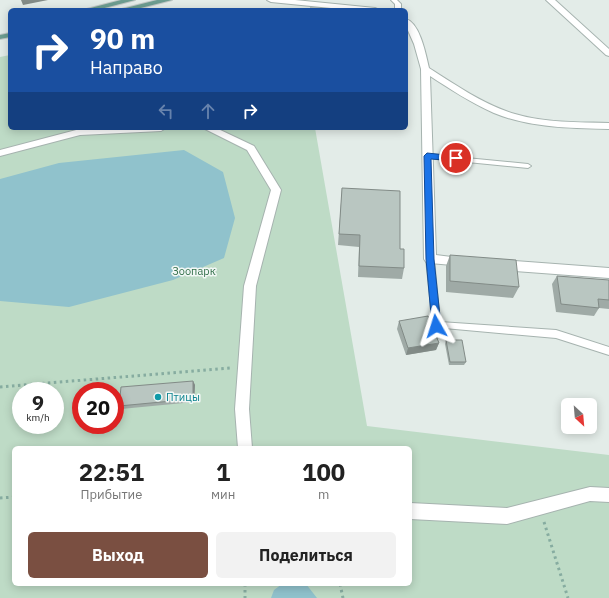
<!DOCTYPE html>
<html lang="ru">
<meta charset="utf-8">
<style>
:root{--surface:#fff;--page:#f2f2f2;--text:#222;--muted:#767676;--accent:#7a4f41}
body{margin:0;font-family:"IBM Plex Sans",sans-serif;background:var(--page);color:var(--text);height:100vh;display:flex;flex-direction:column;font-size:15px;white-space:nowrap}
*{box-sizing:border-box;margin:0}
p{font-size:13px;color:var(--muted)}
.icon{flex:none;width:22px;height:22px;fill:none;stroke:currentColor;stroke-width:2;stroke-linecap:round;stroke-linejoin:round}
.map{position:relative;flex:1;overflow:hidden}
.panel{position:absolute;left:12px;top:446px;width:400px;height:140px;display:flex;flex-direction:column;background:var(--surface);border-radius:6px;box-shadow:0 2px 10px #0003}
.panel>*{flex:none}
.hud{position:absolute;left:8px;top:8px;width:400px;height:122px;border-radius:6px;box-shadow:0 2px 10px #0003;background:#1a4fa0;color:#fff;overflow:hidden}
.needle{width:26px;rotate:154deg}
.tools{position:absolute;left:561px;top:398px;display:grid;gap:8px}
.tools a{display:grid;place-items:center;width:36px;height:36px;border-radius:6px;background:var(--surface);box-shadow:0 2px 10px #0003;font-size:20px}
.speed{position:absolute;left:12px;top:382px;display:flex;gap:8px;font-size:20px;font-weight:700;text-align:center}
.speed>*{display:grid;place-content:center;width:52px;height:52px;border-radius:50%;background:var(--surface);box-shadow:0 2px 10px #0003;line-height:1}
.speed small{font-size:10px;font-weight:400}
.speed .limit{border:6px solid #d22;background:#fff;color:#111}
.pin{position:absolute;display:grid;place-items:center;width:34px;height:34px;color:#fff;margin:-17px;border:2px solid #fff;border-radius:50%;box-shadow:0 1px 4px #0007}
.me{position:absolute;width:44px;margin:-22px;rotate:354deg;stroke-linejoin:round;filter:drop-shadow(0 0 3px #0008)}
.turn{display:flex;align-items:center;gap:14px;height:84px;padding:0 16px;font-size:18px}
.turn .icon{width:52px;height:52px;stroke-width:2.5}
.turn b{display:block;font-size:28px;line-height:34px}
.lanes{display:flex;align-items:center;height:38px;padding:0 16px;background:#0003;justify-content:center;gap:20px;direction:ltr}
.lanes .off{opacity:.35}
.eta{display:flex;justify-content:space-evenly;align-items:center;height:68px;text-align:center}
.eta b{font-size:24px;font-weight:700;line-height:28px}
.button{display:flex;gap:8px;margin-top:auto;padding:8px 16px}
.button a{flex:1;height:46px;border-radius:6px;background:var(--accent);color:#fff;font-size:16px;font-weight:700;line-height:46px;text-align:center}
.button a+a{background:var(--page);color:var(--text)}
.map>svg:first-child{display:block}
.green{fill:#bedbc6;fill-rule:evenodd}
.water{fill:#90c2cc}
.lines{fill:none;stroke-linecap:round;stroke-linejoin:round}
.service-casing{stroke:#a6b3af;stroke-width:2}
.minor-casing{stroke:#a6b3af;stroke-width:2}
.primary-casing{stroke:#c2c8c6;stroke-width:2}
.path{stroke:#86aca0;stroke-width:3;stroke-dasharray:2.5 3.5;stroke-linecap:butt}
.service{fill:#fff;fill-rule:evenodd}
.minor{fill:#fff;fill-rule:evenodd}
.primary{fill:#6c9d90;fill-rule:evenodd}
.wall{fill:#9faaa6}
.shaded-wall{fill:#828b87}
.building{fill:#b9c6c1;stroke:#828b87}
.route{fill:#1a73e8;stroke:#114b97}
.culture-dot{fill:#0f9aa8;stroke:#f3f8f6;stroke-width:1.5}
.labels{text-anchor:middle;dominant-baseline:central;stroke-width:3;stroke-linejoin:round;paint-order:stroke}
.park-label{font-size:11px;fill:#326f4a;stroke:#f3f8f6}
.culture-label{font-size:11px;fill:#0d838f;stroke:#f3f8f6;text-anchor:start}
</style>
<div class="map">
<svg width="609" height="598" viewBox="0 0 609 598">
<rect width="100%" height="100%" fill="#e3ece8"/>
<path class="green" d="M10,55v73h305l52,298 242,29v143h-609v-541zM21,391h34v34h-34zM81,391h34v34h-34zM14,448h396v136h-396z"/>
<path class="water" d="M184,150l39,22 12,46 -11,40 -51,22 -104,27 -69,-6v-122l59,-16z
M282,584h24l11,14h-46l3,-8z"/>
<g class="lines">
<g class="service-casing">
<path id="service" d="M391,0h6l4,4v6h-6v-6z
M425,154l103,10 3,2 -3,2 -101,-10 -3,-2z
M430,256l4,3 6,63 116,8 53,17v8l-53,-17 -123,-11 -7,-68z"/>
</g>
<g class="minor-casing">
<path id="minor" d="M267,0h28l80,8 4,2h-28l-80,-8z
M546,0h9l54,49v7l-3,-1z
M406,19c14,4 20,36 23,49 27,17 55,37 86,46 30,9 63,8 94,9v6c-39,-1 -79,-1 -115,-16 -23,-10 -44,-24 -64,-37l6,179 31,4 2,3 -2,3 -4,1 -33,-3 -4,-1 -2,-3 -3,-190 -7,-25 -8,-18z
M166,128l-5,3 -81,4 -80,21v-6l80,-21z
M203,128h13l38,18 27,44 -25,96 -7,123 3,39h-14l-3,-39 9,-123 27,-96 -24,-40z
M502,260l107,8v10l-107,-8 -4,-2 -2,-3 2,-3z
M590,487l19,1v14l-19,-1 -83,23 -97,-5v-16l97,5z"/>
</g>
<g class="primary-casing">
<path id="primary" d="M121,0h14l-38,10h-14z
M157,0h15l-39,10h-15z
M10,33v4l-10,2v-4z"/>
</g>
<path class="path" d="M0,387l230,-19
M0,498l14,-1
M544,522l24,76
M245,584v14
M340,584l3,14"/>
<use href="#service" class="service"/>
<use href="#minor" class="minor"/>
<use href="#primary" class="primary"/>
</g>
<path class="wall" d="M342,188l58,61 4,19 -2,11 -44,-2 1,-30 -21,-2z
M450,255l69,32 -6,11 -67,-6v-26z
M557,276l52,4v29l-10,-1 -5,8 -38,-4 -4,-28z
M399,321l40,22 -3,7 -30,5 -9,-26z
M446,340l20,22 -2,3h-15l-4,-21z
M193,381l2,4 -1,17 -73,7 -2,-3z"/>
<path class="shaded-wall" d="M21,0h27l-25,5z
M439,343l-3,7 -30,5 2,-7z
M193,381l2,4 -1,17 -1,-3z"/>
<path class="building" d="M310,8l51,2h-51z
M342,188l58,3v58h4v19l-45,-2 1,-31 -21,-1z
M450,255l66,5 3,27 -69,-6z
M557,276l52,4v20l-11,-1 1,9 -38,-4z
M428,316l11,27 -31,5 -9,-27z
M446,340h16l4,22h-16z
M193,381v18l-74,7 2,-19z"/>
<path class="route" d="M427,153l29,3 4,2 -4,3 -25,-2 3,100 7,67 -5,3 -4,-3 -6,-67 -2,-103z"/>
<circle class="culture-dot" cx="158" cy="397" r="4"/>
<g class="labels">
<g class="park-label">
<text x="194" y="271">Зоопарк</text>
</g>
<g class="culture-label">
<text x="166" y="397">Птицы</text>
</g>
</g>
</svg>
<div class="tools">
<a><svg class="needle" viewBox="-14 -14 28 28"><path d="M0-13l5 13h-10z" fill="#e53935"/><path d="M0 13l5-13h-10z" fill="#767676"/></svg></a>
</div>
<div class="speed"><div>9<small>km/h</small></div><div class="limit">20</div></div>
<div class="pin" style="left:456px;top:158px;background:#d93025"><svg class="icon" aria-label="arrive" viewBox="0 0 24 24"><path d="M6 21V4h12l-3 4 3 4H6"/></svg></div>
<svg class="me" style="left:436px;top:326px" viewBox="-20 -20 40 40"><path d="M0-17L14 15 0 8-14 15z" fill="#1a73e8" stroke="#fff" stroke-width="4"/></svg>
<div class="hud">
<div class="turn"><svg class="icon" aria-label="right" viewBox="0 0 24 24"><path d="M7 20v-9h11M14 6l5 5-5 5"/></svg><div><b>90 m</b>Направо</div></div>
<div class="lanes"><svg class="icon off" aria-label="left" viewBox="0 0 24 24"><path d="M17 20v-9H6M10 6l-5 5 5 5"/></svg><svg class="icon off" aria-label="ahead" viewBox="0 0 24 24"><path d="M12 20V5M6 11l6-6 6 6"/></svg><svg class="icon" aria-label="right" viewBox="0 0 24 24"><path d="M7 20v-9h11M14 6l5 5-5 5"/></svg></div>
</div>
<section class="panel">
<div class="eta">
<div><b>22:51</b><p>Прибытие</p></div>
<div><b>1</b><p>мин</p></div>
<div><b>100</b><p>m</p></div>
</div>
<div class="button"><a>Выход</a><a>Поделиться</a></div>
</section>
</div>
